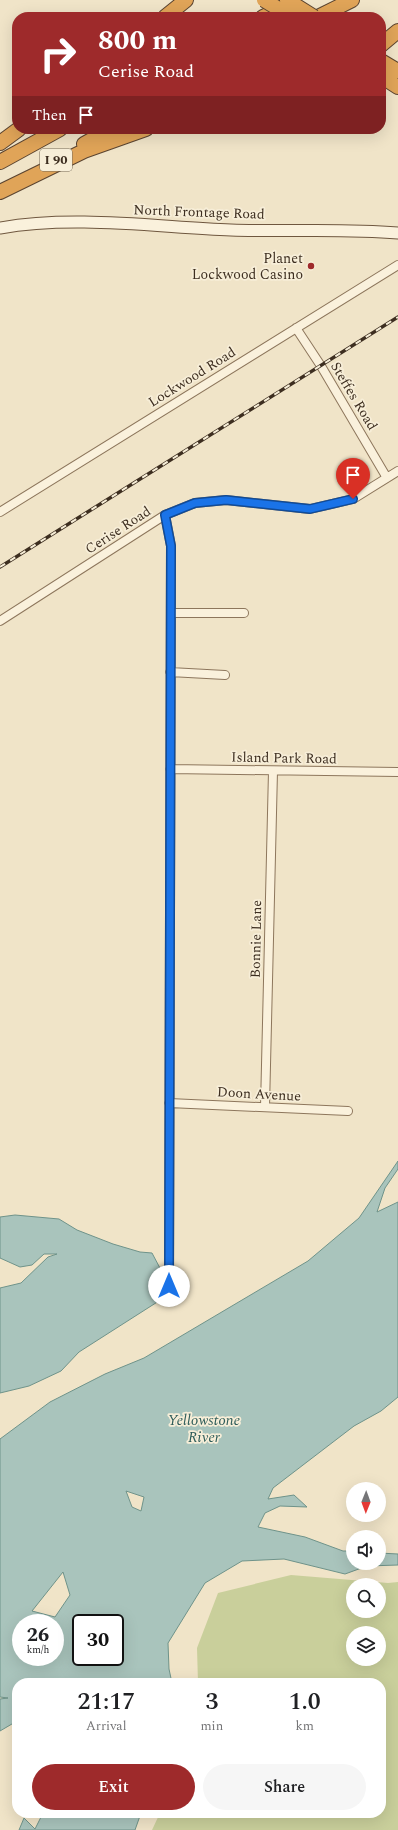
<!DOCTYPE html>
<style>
:root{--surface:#fff;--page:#f6f6f6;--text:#202124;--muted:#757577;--accent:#9e2a2b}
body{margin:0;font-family:Spectral,serif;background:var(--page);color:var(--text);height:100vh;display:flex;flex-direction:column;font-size:15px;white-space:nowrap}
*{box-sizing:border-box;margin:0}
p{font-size:13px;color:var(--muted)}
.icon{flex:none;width:22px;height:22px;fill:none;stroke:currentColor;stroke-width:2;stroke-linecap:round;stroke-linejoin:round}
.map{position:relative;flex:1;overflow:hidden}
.panel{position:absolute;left:12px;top:1678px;width:374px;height:140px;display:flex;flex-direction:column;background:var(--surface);border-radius:16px;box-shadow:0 4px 16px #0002}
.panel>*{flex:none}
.hud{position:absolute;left:12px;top:12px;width:374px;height:122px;border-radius:16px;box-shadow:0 4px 16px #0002;background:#9e2a2b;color:#fff;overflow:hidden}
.needle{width:26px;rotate:181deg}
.controls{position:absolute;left:346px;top:1482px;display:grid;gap:8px}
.controls a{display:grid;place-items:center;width:40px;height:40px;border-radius:50%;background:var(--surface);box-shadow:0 4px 16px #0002;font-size:20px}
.speed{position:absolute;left:12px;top:1614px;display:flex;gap:8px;font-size:20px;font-weight:700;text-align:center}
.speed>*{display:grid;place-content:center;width:52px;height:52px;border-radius:50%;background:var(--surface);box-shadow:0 4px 16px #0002;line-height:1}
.speed small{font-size:10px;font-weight:400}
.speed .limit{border:2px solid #111;border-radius:6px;background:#fff;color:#111}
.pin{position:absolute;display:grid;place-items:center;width:34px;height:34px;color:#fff;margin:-41px -17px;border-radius:50% 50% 50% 0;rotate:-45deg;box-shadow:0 0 4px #0007}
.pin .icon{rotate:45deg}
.me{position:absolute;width:44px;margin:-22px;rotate:0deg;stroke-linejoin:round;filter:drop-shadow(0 0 3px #0008)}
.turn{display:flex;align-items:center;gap:14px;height:84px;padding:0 20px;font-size:18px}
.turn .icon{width:52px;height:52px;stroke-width:2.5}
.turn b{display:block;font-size:28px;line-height:34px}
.then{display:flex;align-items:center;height:38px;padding:0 20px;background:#0003;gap:8px;font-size:15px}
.eta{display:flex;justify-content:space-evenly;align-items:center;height:68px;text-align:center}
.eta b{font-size:24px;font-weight:600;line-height:28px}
.action{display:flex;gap:8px;margin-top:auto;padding:8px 20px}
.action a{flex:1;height:46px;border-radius:24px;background:var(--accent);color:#fff;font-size:16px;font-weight:600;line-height:46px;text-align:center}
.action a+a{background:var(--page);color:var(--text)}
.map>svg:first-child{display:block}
.green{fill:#c9cf9b;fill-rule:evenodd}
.water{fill:#a9c4bc;stroke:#6f938a;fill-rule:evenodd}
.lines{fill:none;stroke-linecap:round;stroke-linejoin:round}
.street-casing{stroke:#8d765c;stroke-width:10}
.secondary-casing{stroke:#6f573f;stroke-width:13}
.highway-casing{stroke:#5b4430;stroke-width:16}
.street{stroke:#faf1dc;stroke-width:8}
.secondary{stroke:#faf1dc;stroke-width:11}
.highway{stroke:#e0a458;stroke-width:14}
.rail-casing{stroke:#3d2e20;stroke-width:3.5}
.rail{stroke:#f7eed8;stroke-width:2;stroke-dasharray:6;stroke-linecap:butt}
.highway-bridge-casing{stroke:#5b4430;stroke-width:16;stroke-linecap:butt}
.highway-bridge{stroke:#e0a458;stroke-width:14}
.route-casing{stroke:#114b97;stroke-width:10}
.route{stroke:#1a73e8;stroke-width:7}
.poi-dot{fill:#9e2a2b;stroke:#f7eed8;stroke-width:1.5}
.labels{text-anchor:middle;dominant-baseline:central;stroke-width:3.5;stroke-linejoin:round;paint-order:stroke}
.shield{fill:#f7eed8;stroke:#756857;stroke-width:1}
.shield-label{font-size:13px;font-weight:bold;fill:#3d2e20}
.street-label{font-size:14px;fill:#3d2e20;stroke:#f7eed8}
.poi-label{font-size:14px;fill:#3d2e20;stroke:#f7eed8;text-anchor:end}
.water-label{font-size:15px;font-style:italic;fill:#2f5d5a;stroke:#f7eed8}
</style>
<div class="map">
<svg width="398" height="1830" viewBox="0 0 398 1830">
<rect width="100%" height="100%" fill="#f0e4c8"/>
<path class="green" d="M291,1575l97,8 10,-1v248h-246l8,-17h221v-130h-183l-1,-35 21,-55zM353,1585h26v26h-26zM353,1633h26v26h-26z"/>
<path class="water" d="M398,1161v8l-13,19 -8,24 21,-10v195l-17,14 -27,15 -81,62 -5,11 26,-4 13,12 -27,-1 -15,7 -7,14 47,10 38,14h10v12h26v-10l19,1v11l-31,1 -22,8 -61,-15 -42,2 -37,22 -37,60 1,26 3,14h-155v38l-17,10v-32l8,-1 -8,-1v-258l50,-37 55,-28 39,-16 164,-97 51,-43zM126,1491l18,6 -3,14 -9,-4zM63,1572l7,23 -15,22 -23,-6zM21,1623h34v34h-34zM81,1623h34v34h-34z
M15,1215l44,4 18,11 36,14 27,8 12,1 9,17 1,29 -83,53 -18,19 -32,15 -29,7v-105l21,-5 27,-26 9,-3h-13l-12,11 -12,2 -20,-9v-41z
M43,1813h98l-6,17h-116l5,-12 11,11z"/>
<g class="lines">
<g class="street-casing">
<path id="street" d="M296,328l25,38 66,112
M0,512l398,-247
M165,515l6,31 -2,740
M171,613h73
M0,621l165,-106 30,-12 31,-3 84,9 43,-10 45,-28
M170,672l55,3
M170,769l228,3
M169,1103l179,8
M265,1107l8,-336"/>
</g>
<g class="secondary-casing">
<path id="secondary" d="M0,228c73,-13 156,-1 231,2 56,2 111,-2 167,3"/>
</g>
<g class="highway-casing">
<path id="highway" d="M165,17l21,-17
M263,17l25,-12
M318,17l34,-17
M381,45l17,-14
M381,61l17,10
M381,76l17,11
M0,143l19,-14
M84,144l27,-15
M0,162l60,-33
M0,192l84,-41 62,-22"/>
</g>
<use href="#street" class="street"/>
<use href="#secondary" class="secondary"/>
<use href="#highway" class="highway"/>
<g class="rail-casing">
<path id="rail" d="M0,567l398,-250"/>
</g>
<use href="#rail" class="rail"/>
<g class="highway-bridge-casing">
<path id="highway-bridge" d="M264,0l28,17
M287,0l27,17"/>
</g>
<use href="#highway-bridge" class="highway-bridge"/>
</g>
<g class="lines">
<g class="route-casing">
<path id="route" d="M169,1286l2,-740 -6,-31 30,-12 31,-3 84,9 43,-10"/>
</g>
<use href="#route" class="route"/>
</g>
<circle class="poi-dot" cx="311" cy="266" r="4"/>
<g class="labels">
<rect class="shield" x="40" y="149" width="32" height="22" rx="3"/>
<g class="shield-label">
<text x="56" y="160">I 90</text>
</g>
<g class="street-label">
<text transform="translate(199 212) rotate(2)">North Frontage Road</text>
<text transform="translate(192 377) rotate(-32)">Lockwood Road</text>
<text transform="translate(354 396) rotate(59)">Steffes Road</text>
<text transform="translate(118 530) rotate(-33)">Cerise Road</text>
<text transform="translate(284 758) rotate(1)">Island Park Road</text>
<text transform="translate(256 939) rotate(-89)">Bonnie Lane</text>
<text transform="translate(259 1094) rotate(3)">Doon Avenue</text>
</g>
<g class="poi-label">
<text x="303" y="258">Planet<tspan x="303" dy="16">Lockwood Casino</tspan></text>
</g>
<g class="water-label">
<text x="204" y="1420">Yellowstone<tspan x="204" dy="17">River</tspan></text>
</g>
</g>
</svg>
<div class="controls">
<a><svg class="needle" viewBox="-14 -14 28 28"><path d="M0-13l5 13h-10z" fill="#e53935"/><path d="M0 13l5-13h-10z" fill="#757577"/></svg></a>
<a><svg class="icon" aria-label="sound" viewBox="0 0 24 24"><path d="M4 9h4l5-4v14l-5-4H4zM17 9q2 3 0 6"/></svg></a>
<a><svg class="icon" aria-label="search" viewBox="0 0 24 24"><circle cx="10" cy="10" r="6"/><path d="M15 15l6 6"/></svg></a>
<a><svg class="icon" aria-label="layers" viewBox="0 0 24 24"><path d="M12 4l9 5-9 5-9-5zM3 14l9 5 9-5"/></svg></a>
</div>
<div class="speed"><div>26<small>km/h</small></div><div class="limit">30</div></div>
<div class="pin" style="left:353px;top:499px;background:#d93025"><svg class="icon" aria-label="arrive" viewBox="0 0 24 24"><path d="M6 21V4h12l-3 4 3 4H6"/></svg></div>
<svg class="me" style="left:169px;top:1286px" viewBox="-20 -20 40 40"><circle r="19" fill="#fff"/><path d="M0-13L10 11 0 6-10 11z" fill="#1a73e8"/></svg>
<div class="hud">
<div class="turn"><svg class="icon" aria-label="right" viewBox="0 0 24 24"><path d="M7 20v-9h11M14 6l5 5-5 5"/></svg><div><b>800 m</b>Cerise Road</div></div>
<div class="then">Then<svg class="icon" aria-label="arrive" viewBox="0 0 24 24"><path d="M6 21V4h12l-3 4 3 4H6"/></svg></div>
</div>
<section class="panel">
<div class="eta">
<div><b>21:17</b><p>Arrival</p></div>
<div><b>3</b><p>min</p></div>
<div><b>1.0</b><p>km</p></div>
</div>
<div class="action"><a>Exit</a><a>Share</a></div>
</section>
</div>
